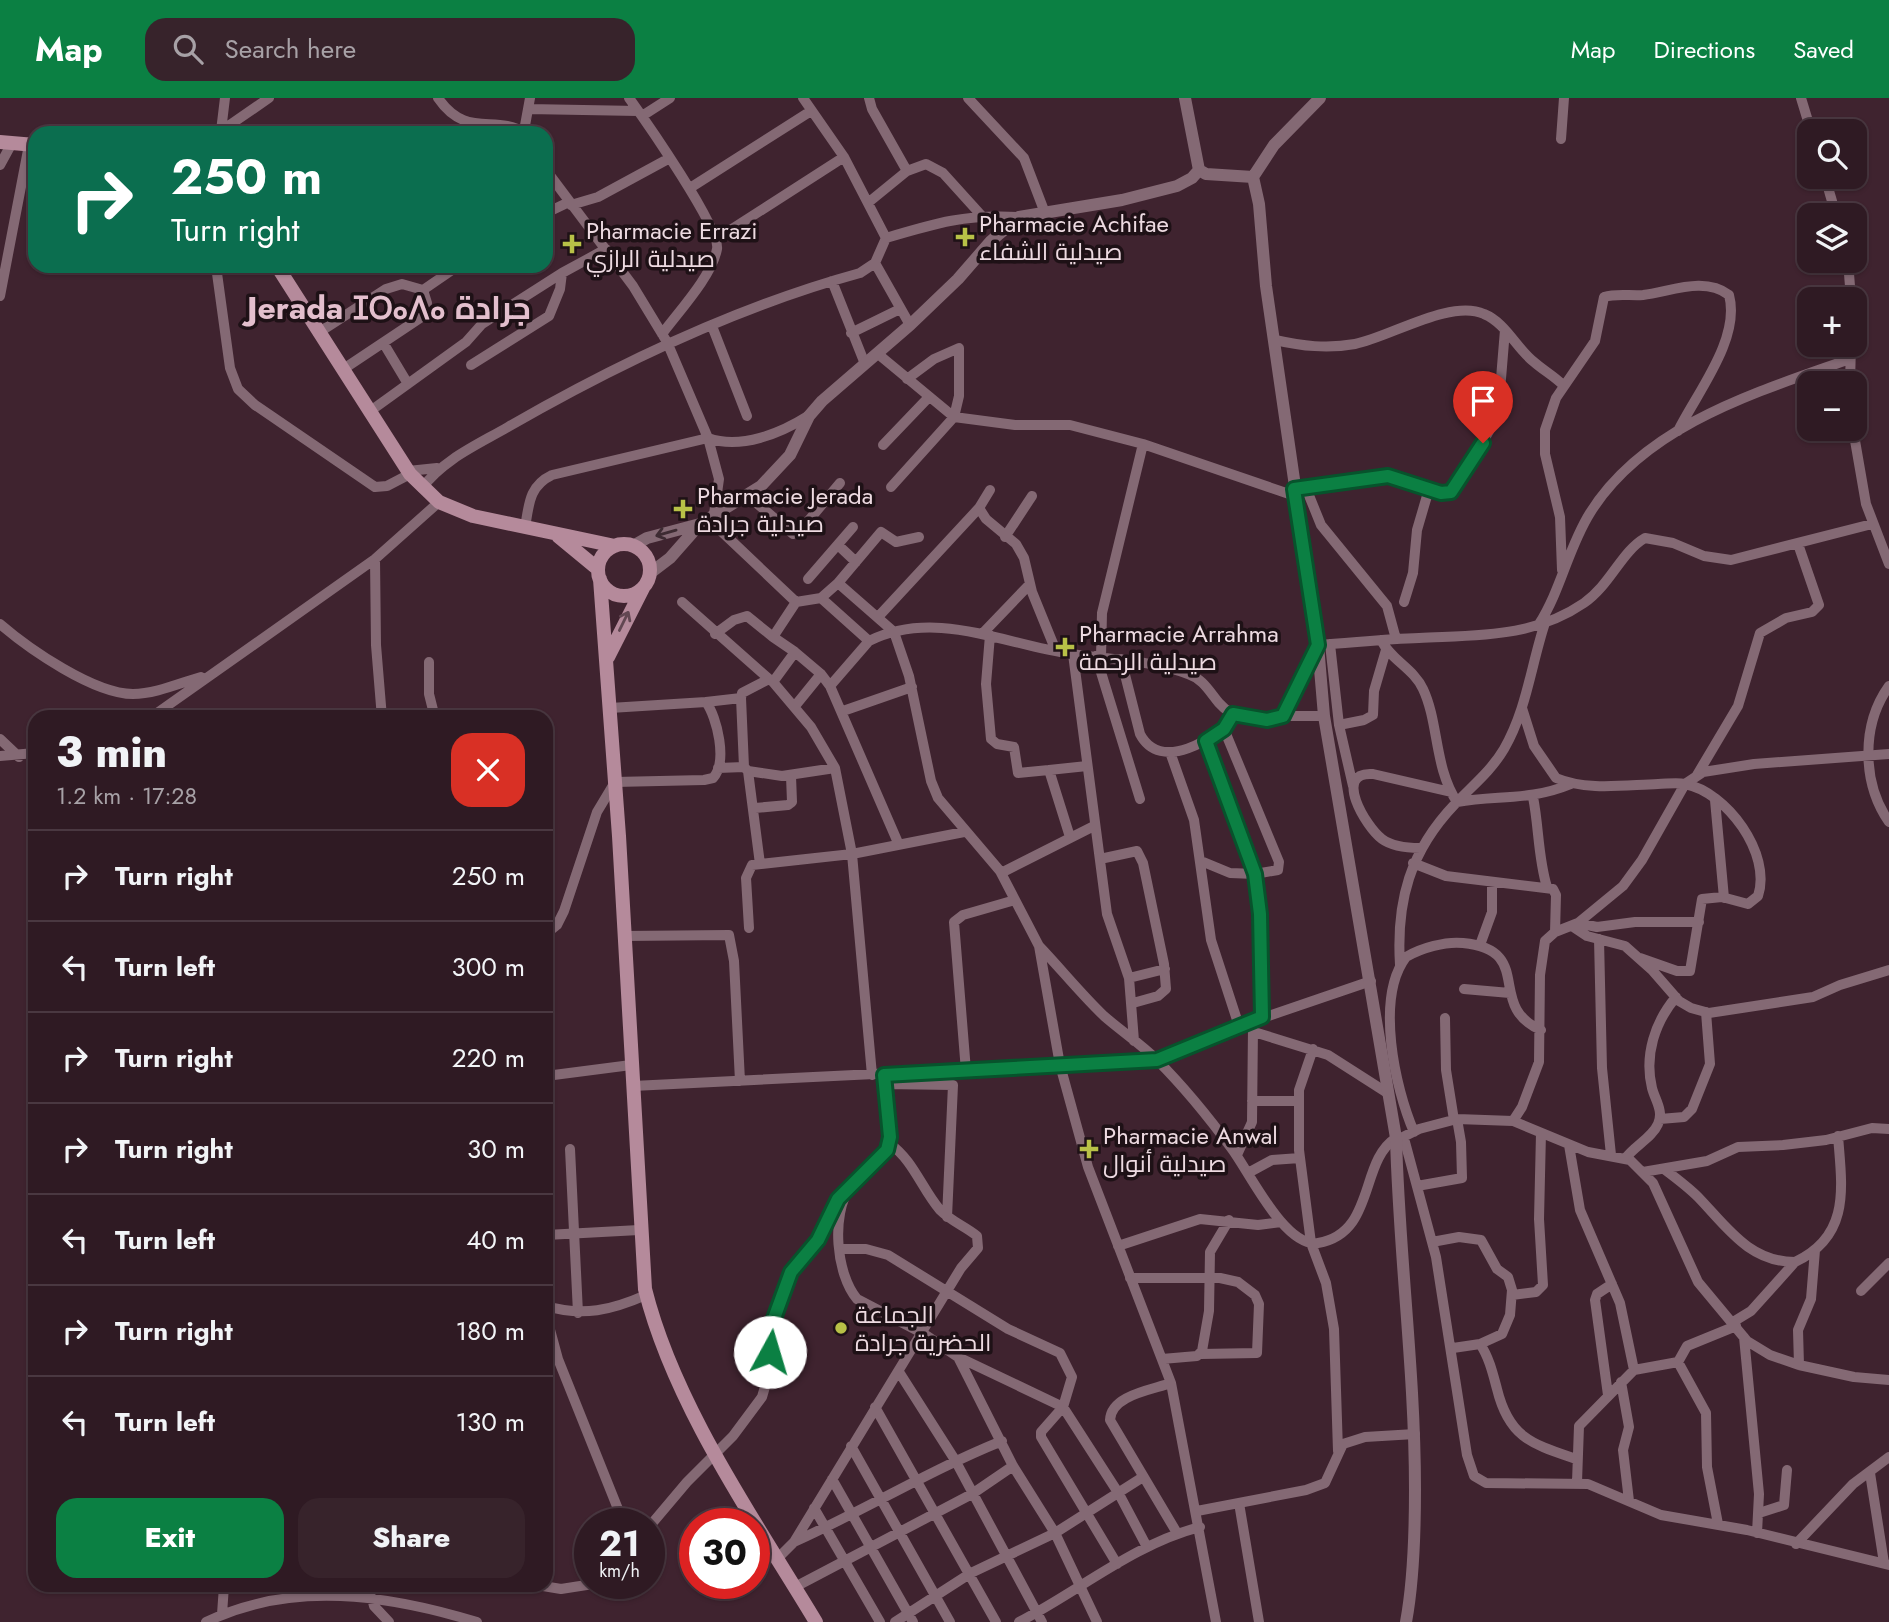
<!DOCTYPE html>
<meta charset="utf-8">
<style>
:root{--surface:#2f1a23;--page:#37232b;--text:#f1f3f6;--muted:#a7a1a6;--line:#4a3841;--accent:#0b8043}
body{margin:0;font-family:Jost,Cairo,"Noto Sans Tifinagh",sans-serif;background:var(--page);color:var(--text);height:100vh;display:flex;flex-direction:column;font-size:26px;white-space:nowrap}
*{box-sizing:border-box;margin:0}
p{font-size:23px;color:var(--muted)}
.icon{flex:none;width:38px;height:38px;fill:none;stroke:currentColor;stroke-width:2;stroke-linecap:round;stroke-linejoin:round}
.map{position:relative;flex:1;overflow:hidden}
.sheet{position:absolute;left:28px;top:612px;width:525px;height:882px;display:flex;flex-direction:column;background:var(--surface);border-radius:21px;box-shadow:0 2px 5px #0004,0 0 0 2px var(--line)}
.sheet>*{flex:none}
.hud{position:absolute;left:28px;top:28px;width:525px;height:147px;border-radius:21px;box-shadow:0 2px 5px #0004,0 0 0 2px var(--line);background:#0b6e4f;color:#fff;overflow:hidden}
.buttons{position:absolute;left:1797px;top:21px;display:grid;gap:14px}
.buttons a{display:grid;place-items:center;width:70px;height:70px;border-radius:14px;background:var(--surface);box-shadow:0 2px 5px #0004,0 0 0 2px var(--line);font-size:35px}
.speed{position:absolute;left:574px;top:1410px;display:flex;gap:14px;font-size:35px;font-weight:700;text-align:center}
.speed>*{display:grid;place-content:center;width:91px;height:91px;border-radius:50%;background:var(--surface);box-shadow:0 2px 5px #0004,0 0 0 2px var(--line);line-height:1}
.speed small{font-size:18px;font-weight:400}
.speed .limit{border:10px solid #d22;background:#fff;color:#111}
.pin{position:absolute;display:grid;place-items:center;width:60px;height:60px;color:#fff;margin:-72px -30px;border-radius:50% 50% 50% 0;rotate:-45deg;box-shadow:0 0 7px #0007}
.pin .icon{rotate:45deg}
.me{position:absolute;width:77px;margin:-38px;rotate:6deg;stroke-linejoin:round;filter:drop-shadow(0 0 5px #0008)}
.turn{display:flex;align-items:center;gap:24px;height:147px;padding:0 28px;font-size:32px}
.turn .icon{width:91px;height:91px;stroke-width:2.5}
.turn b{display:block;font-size:49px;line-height:60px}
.round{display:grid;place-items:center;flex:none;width:74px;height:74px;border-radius:21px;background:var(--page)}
.summary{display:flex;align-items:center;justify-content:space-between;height:119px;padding:0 28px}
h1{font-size:42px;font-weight:800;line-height:52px}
.cta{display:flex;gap:14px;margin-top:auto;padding:14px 28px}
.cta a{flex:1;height:80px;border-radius:21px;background:var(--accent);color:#fff;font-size:28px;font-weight:800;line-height:80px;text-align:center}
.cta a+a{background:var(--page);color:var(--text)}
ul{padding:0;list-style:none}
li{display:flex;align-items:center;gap:21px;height:91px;padding:0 28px;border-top:2px solid var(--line)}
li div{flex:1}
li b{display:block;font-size:26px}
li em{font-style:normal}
header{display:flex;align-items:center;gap:42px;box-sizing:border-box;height:98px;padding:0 35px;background:var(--accent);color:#fff}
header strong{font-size:33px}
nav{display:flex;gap:38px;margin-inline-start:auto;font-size:24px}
.search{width:490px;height:63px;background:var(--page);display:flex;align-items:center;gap:18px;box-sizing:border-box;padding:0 24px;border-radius:21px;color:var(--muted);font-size:26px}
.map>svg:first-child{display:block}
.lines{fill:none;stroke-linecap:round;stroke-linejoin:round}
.minor{stroke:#846974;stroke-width:10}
.tertiary{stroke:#846974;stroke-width:12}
.secondary{stroke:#b58a9b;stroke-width:14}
.oneway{stroke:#3d2b32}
.oneway2{stroke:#624752}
.route-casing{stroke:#07532c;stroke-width:18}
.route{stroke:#0b8043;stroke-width:12}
.poi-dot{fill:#b8c147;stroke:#1e1116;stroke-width:2.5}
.labels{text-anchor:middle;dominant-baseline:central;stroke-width:7;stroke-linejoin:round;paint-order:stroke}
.poi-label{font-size:24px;fill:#eddae1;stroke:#1e1116;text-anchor:start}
.district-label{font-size:32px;font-weight:bold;fill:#e3bfcd;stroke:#1e1116}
</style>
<header>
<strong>Map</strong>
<div class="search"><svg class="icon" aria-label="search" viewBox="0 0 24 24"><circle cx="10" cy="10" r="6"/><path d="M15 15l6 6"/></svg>Search here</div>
<nav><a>Map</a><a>Directions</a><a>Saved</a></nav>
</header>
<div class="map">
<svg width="1889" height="1524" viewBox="0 0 1889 1524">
<rect width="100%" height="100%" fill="#3f232f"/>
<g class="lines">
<path class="minor" d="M225,0l-4,33 48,-33
M438,0c28,41 57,16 87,35
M629,0c16,22 92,131 88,151 -5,27 -38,62 -55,85
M803,0l41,59 42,81
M869,0l3,11 35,62
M968,0l56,60 21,55
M1801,0l10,33
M528,11l110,2
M642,18l28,-18
M524,33l6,-33
M464,35l2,-10
M1561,41l3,-41
M0,67l12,-22
M546,72l87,116 34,56 41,96 11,41 -5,35 6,16 76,72 25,-4 17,-15 56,49 15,44 22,105 7,17 62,73 39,75 21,119 28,102 83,216 45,239
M1825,79l11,38
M690,90l121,-77
M869,104l38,-31 19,-7 17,9 38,42
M571,107l27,-8 70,-38
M546,115l23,-11
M718,140l126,-81
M1848,163l3,38
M875,165l35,62
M216,168l14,102 8,21 17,16 120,82 12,-1 23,-12
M832,183l33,83
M423,192l35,-24
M0,198l29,-151
M712,228l35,90
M318,235l68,-44 16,-5 21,6
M851,235l49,-24
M1275,242c27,6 52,9 80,4 35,-7 95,-45 129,-30 22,9 32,34 50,48 9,8 20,14 29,23
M384,246l24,40
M878,256l76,63 61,8h55l73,19 -41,169 -1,44
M471,267l78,-49 11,-27 2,-16
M342,272l81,-54 4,-13 -4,-13
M1850,285l1,-38
M369,314l97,-70 16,-18 80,-51 44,-24
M1853,331l13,75 23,60
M1143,346l152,52
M883,347l45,-47
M408,373l29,-3
M891,389l63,-70 5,-21v-48l-25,11 -27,20
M422,390c22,-29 55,-43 86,-61 111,-64 228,-120 352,-154l15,-10 11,-25c50,-15 80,-24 133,-21
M1306,390l15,37 66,81 9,33
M1294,391l94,-13 53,17 10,-1 7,-6 40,-71 7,-85
M990,392l-11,18 7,11 30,25 8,14 8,34 24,59
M747,397l46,39 6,-2 41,-49
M525,430c4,-24 4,-42 27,-53l156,-37c33,12 73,-5 100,-22
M1005,439l27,-41
M838,447l18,17
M375,461l1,86 6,73
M1562,472l-2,-53 -15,-63v-24l11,-32 39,-57 9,-44c13,-4 26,-1 39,-2 27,-3 61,-19 86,0 12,44 -33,99 -51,136
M808,481l45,-52
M838,485l43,-51 15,10 23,-5
M821,500l48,43
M682,504l87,77
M1404,504l9,-29 4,-43 12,-41
M878,519l101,-109
M0,526c29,25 94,70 133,70 22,0 47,-11 68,-17
M1539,526c22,-34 29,-76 51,-111 55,-88 167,-121 260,-154
M983,535l47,-49
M715,536l19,-14 13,-4 26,21
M990,537l-4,49 5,55 6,5 17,3 4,26 31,-3 21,67
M1381,542c10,20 33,29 42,49 16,34 11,78 34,113 42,-7 73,-1 114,-18
M1330,546l9,81 14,61
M795,554l26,22 9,12 69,159
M1073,556l34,260 22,64 5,63
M1096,558l44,143
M1121,561l19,75c20,39 77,6 93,-20
M429,564v32l6,24
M773,584l38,45 24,41 17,86 20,221
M830,588l39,-45c67,-33 136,4 203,13 39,6 79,6 116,20 15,5 21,17 31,29 14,17 44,19 64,13l35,-71c33,-2 67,-6 101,-7 59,-3 114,0 165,-35 27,-19 37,-51 61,-65l28,5 31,13 27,4 141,-36
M1889,588c-28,39 -27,97 0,136
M706,604l35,-4
M795,608l26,-32
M1522,610l12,38 22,32c31,13 68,7 102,6 8,0 19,-2 27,0 42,8 87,70 73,112l-10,8 -26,-7 -20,2 -12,72h-13l-37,-13
M843,613l69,-24
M1283,618h41
M150,620l225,-159 64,-57
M1339,627l25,-5 9,-5 1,-24 12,-41
M0,641l19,18
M1206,643l49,133 23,-4 1,-8 -55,-133
M1170,654l24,68 17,120 28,86
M0,658l35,-3
M718,670l26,-1
M1049,672l38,-4
M748,673l34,5 53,-8
M1697,677l41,-69 22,-73 26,-15 26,-6 7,-7 -21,-61
M1533,699c6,30 5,61 14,90
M1715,702l9,98
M755,710l33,-3 4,-3 -1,-26
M1420,750c-13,0 -27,-1 -38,-9 -16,-12 -50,-68 -9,-65l78,18
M1100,761l37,-8 6,12 21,101 2,25 -8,7 -25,7
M1201,763l29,12 25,1 7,143
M1413,765l33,13 107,13 3,6 -1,37
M760,766l-12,-93 -4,-4 -3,-69 1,-5 27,-14 4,3 22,-30 -22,-15 23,-35
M1001,775l93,-47
M1578,825l19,4 38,-5h64
M1572,828l15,10 38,10 27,24 27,31 12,7 18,5 104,-16 27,-12 49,-15
M749,830l-3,-50 6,-13 100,-11 112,-22
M546,836l11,-9 7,-14 33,-99 18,-30 89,-2 9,-2c15,-16 4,-61 -7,-76l-96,6
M624,838l105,-1 5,26 6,120
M1599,841l3,129 9,87
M1480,847l12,-33v-29
M1039,848c22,23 42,48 65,70 17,15 37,28 53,44 27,27 53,59 75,89 18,24 53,99 86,94 58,-10 41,-82 78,-105l9,4 31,115 31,198 7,21 12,7 102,1 73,31 86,15 142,35
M1400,867c-4,-64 10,-114 55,-161 17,-18 36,-33 49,-55 23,-40 27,-84 41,-126
M1129,880l36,-9
M1464,891l46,4
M1445,920l1,52 8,50
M1254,934l74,23 61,39
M1313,951l-14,41v60l12,93 15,40 8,46 4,122
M966,973l-12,-149 9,-7 52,-15
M884,977c0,13 8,67 4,74 -8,15 -28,23 -38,38 -19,28 -14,87 7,112l67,35 34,23 55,109 42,67 42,89
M546,978l85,-11
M884,986l69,1 -6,132
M633,988l524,-26 82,-34 132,-45
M1252,1003h46
M1660,1021l24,-2 8,-8 18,-45 -4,-52
M1513,1023l9,-14 17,-45 1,-87 5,-34 10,-9 23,-9 45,-37 19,-26 43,-76 18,-12 51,-8 135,-10
M1414,1034c-19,-44 -39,-134 -8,-175 15,-9 40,-16 57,-14 73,7 22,63 78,87
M1401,1040l18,-9 38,-10 56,2 75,31 42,8 23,23 45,99 49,59 23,14 29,10 55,12 35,3
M1569,1047l11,65 40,93 14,67
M570,1051l8,164
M1237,1057l15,-33 1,-95
M1625,1061c9,-13 27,-21 33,-35 6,-13 -3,-24 -6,-36 -8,-33 3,-66 24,-91
M1664,1071c12,9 24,18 34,28 29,30 51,65 97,65 56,-26 47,-75 43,-126
M1643,1074l64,-11 31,-14 45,-2 43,-5 46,-12 17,1
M1248,1075l24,-13 28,-2
M1417,1088l45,-8 -1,-36 -4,-23
M546,1137l93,-5
M1432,1144l27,-5 22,3 16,29 11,8 4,13 -2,25 -8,19 -22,10 -27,4
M1118,1148l82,-27 58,6 23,-3
M840,1151h26l22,6 120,74 52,24 12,24 -9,30 -105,-50
M1130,1180h90l18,4 17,13 4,9 -2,49 -56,1
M1861,1193l28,-28
M1512,1197l24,-3 7,-7 -4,-66 2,-86
M546,1208c37,11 66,4 100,-11
M546,1217l12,44 66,165
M1733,1224l18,-11 44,-49
M1744,1239l15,157 -2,39
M1480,1246c9,13 13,30 17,45 12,49 35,55 79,70
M1162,1261l35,-3 5,-5 7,-40 1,-59 19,-32
M1678,1264l28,51 1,54 11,57
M1799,1267l-1,-35 13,-31 4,-49
M899,1274l56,88 87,162
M1621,1284l8,45 -6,23 6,51
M1171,1285c-19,7 -60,12 -61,37l67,113
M1608,1297l-13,-95 2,-6 15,-10
M875,1309l121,215
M851,1348l99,176
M1870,1375l14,90
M832,1381l81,143
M1577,1384l2,-56 55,-56 44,-8 9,-16 49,-20
M1239,1405l20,119
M814,1410l66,114
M1197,1413l109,-21 19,-7 18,-39 22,-7 50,-3
M1759,1415l25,-8 3,-35
M649,1429l38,-45 46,-46 29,-39 7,-24 3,-49 14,-40 5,-12 27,-32 12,-28 14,-19
M794,1444c71,-32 136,-72 208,-101
M1796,1446l57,-60 36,-27
M778,1460l16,-16 167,-274 17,-20 -1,-12c-12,-10 -25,-14 -37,-26 -18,-21 -27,-50 -50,-66
M1117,1466l-76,-127v-5l22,-25 56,87 28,53
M543,1488l18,3 32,-5
M795,1489l177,-93 41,-28
M364,1498l13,-10
M372,1500l2,8 15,16
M222,1516l2,-28
M206,1524c87,-42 182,-27 271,0
M895,1524l76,-49 84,-40 88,-56
M1019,1524c60,-31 115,-78 181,-95"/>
<path class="tertiary" d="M1185,0l14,72 7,4 47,3 6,27 7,82 52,359 6,71 72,422c3,117 19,234 19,351 0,44 -1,90 -9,133
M1253,79l21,-32 46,-47
M633,448l14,-8 53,-14
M649,476l21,-16 30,-34 61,-38 29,-31 19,-39 13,-15 88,-76 48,-46 33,-38 28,-24 103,-17 55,-14 15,-8 7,-8"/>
<path class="secondary" d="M0,44l35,3
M277,168l133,208 29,28 34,14 142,30
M558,438l40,33
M598 472a26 26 0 1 1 52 0a26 26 0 1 1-52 0Z
M600,481l19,257 26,453c29,116 109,230 171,333
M608,559l35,-69"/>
</g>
<defs><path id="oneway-shaft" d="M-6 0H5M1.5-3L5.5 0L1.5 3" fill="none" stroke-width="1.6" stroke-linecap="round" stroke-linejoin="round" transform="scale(1.75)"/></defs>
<use class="oneway" href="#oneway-shaft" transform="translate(666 435) rotate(164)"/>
<use class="oneway2" href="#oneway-shaft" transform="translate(624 523) rotate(-64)"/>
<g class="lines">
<g class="route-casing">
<path id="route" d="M770,1254l2,-28 19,-52 27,-32 20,-41 49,-49 3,-13 -6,-62 273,-15 105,-43 -2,-103 -5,-40 -49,-133 18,-12 9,-15 34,6 16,-4 35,-71 -24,-156 94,-13 53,17 10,-1 32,-49"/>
</g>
<use href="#route" class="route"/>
</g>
<g class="poi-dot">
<path d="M961.5 128.5h7v7h7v7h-7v7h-7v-7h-7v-7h7z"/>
<path d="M568.5 135.5h7v7h7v7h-7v7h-7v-7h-7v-7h7z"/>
<path d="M679.5 400.5h7v7h7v7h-7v7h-7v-7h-7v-7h7z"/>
<path d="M1061.5 538.5h7v7h7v7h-7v7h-7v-7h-7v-7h7z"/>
<path d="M1085.5 1040.5h7v7h7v7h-7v7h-7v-7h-7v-7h7z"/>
<circle cx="841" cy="1230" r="7"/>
</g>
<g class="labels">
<g class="poi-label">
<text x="979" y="125">Pharmacie Achifae<tspan x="979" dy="28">صيدلية الشفاء</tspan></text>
<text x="586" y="132">Pharmacie Errazi<tspan x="586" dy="28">صيدلية الرازي</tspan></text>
<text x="697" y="397">Pharmacie Jerada<tspan x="697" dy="28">صيدلية جرادة</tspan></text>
<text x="1079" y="535">Pharmacie Arrahma<tspan x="1079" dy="28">صيدلية الرحمة</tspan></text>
<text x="1103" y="1037">Pharmacie Anwal<tspan x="1103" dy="28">صيدلية أنوال</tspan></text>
<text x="855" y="1216">الجماعة<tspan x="855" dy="28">الحضرية جرادة</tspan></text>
</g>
<g class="district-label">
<text x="389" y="210">Jerada ⵊⵔⴰⴷⴰ جرادة</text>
</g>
</g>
</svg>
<div class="buttons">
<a><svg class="icon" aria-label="search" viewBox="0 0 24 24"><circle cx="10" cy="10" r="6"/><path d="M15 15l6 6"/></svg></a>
<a><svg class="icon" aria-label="layers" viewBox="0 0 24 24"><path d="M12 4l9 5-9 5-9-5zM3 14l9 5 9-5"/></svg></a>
<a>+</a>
<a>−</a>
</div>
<div class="speed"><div>21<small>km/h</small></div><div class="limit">30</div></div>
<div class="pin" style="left:1483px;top:345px;background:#d93025"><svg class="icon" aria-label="arrive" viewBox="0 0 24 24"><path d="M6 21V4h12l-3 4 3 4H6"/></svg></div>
<svg class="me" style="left:770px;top:1254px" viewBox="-20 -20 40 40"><circle r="19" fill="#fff"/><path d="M0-13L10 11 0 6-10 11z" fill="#0b8043"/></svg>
<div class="hud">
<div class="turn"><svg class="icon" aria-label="right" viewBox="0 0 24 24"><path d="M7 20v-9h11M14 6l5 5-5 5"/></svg><div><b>250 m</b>Turn right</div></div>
</div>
<section class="sheet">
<div class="summary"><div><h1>3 min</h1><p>1.2 km · 17:28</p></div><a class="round" style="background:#d93025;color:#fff"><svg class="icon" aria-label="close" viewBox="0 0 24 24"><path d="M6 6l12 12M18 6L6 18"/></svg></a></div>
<ul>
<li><svg class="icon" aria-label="right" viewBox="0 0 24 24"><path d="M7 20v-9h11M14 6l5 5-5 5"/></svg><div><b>Turn right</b></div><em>250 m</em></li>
<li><svg class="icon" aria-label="left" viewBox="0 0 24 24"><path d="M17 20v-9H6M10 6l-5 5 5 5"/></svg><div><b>Turn left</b></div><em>300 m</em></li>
<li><svg class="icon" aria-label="right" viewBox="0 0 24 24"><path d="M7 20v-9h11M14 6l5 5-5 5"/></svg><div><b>Turn right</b></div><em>220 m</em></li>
<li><svg class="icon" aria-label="right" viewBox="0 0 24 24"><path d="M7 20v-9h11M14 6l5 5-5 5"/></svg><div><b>Turn right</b></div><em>30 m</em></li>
<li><svg class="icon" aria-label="left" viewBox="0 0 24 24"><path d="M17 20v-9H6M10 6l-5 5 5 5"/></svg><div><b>Turn left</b></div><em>40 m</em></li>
<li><svg class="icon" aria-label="right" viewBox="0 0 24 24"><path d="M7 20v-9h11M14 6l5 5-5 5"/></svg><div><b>Turn right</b></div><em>180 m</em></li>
<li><svg class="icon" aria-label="left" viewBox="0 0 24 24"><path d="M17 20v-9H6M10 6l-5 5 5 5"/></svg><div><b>Turn left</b></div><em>130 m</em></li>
</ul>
<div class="cta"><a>Exit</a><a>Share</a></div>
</section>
</div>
